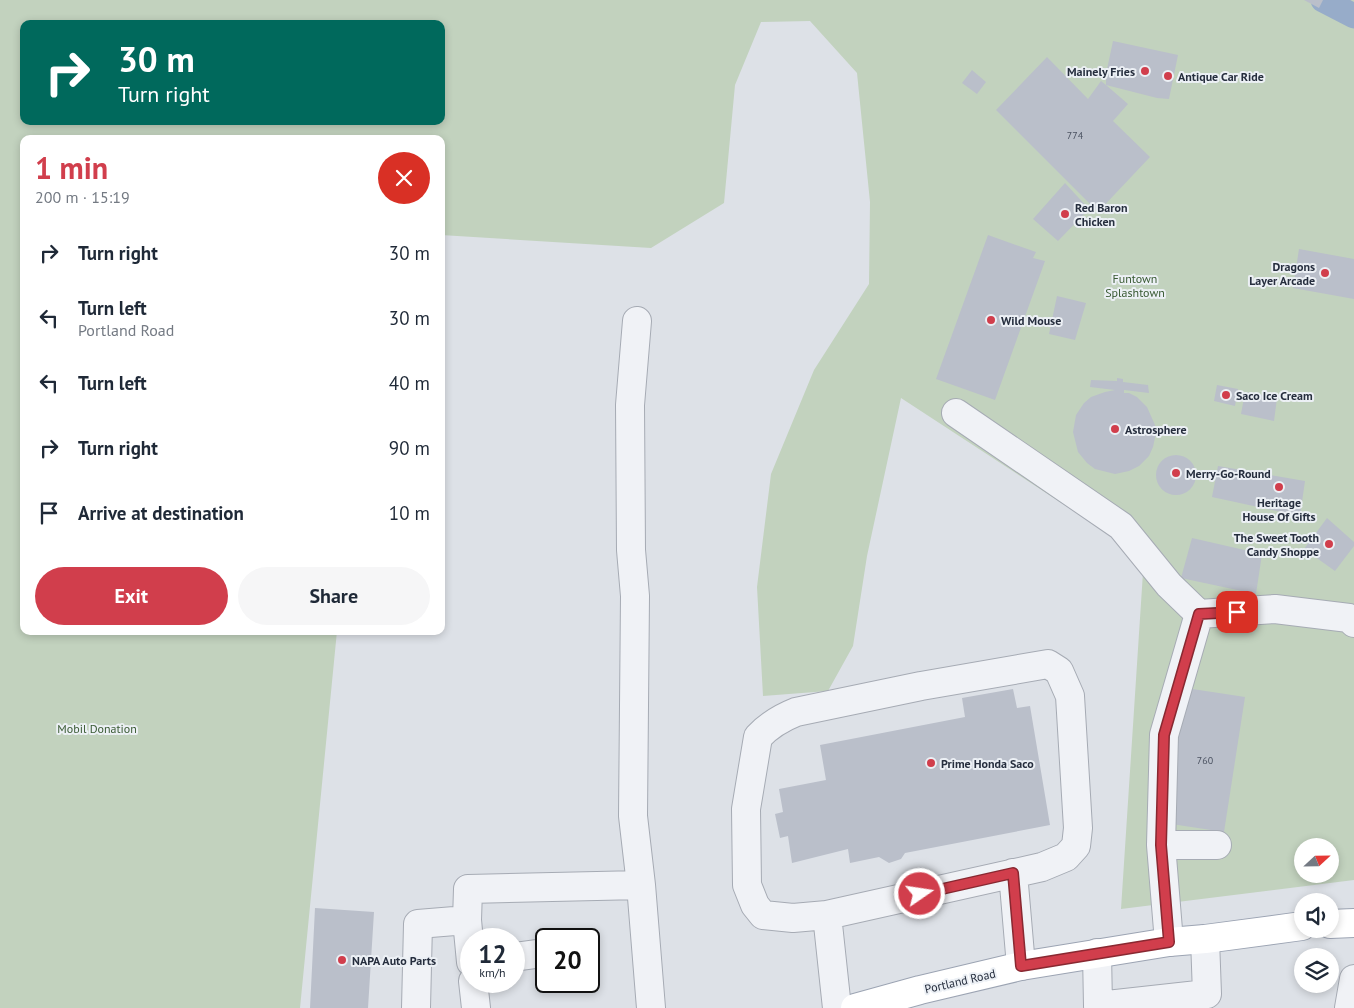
<!DOCTYPE html>
<meta charset="utf-8">
<style>
:root{--surface:#fff;--page:#f6f6f7;--text:#1f2937;--muted:#747a83;--accent:#d13e4c}
body{margin:0;font-family:"PT Sans",sans-serif;background:var(--page);color:var(--text);height:100vh;display:flex;flex-direction:column;font-size:19px;white-space:nowrap}
*{box-sizing:border-box;margin:0}
p{font-size:16px;color:var(--muted)}
.icon{flex:none;width:28px;height:28px;fill:none;stroke:currentColor;stroke-width:2;stroke-linecap:round;stroke-linejoin:round}
.map{position:relative;flex:1;overflow:hidden}
.panel{position:absolute;left:20px;top:135px;width:425px;height:500px;display:flex;flex-direction:column;background:var(--surface);border-radius:10px;box-shadow:0 2px 8px #0003}
.panel>*{flex:none}
.guide{position:absolute;left:20px;top:20px;width:425px;height:105px;border-radius:10px;box-shadow:0 2px 8px #0003;background:#00695c;color:#fff;overflow:hidden}
.needle{width:32px;rotate:68deg}
.fabs{position:absolute;left:1294px;top:838px;display:grid;gap:10px}
.fabs a{display:grid;place-items:center;width:45px;height:45px;border-radius:50%;background:var(--surface);box-shadow:0 2px 8px #0003;font-size:25px}
.speed{position:absolute;left:460px;top:928px;display:flex;gap:10px;font-size:25px;font-weight:700;text-align:center}
.speed>*{display:grid;place-content:center;width:65px;height:65px;border-radius:50%;background:var(--surface);box-shadow:0 2px 8px #0003;line-height:1}
.speed small{font-size:12px;font-weight:400}
.speed .limit{border:2px solid #111;border-radius:8px;background:#fff;color:#111}
.pin{position:absolute;display:grid;place-items:center;width:42px;height:42px;color:#fff;margin:-21px;border-radius:10px;box-shadow:0 2px 8px #0006}
.me{position:absolute;width:55px;margin:-28px;rotate:77deg;stroke-linejoin:round;filter:drop-shadow(0 0 4px #0008)}
.turn{display:flex;align-items:center;gap:18px;height:105px;padding:0 15px;font-size:22px}
.turn .icon{width:65px;height:65px;stroke-width:2.5}
.turn b{display:block;font-size:35px;line-height:42px}
.round{display:grid;place-items:center;flex:none;width:52px;height:52px;border-radius:26px;background:var(--page)}
.summary{display:flex;align-items:center;justify-content:space-between;height:85px;padding:0 15px}
h1{font-size:30px;font-weight:800;line-height:38px;color:var(--accent)}
.primary-button{display:flex;gap:10px;margin-top:auto;padding:10px 15px}
.primary-button a{flex:1;height:58px;border-radius:30px;background:var(--accent);color:#fff;font-size:20px;font-weight:800;line-height:58px;text-align:center}
.primary-button a+a{background:var(--page);color:var(--text)}
ul{padding:0;list-style:none}
li{display:flex;align-items:center;gap:15px;height:65px;padding:0 15px}
li div{flex:1}
li b{display:block;font-size:19px}
li em{font-style:normal}
.map>svg:first-child{display:block}
.green{fill:#c2d2be;fill-rule:evenodd}
.lines{fill:none;stroke-linecap:round;stroke-linejoin:round}
.canal{stroke:#97acc9;stroke-width:25}
.building{fill:#babfca}
.minor-casing{stroke:#a6abb4;stroke-width:30}
.major-casing{stroke:#9ca4b3;stroke-width:30}
.minor{stroke:#f0f2f6;stroke-width:28}
.major{stroke:#fff;stroke-width:28}
.route-casing{stroke:#882831;stroke-width:12}
.route{stroke:#d13e4c;stroke-width:9}
.poi-dot{fill:#d13e4c;stroke:#ecf0f5;stroke-width:2}
.labels{text-anchor:middle;dominant-baseline:central;stroke-width:4;stroke-linejoin:round;paint-order:stroke}
.number-label{font-size:10px;fill:#4b5261}
.poi-label{font-size:12px;font-weight:bold;fill:#262e3e;stroke:#ecf0f5;text-anchor:start}
.park-label{font-size:12px;fill:#395a33;stroke:#ecf0f5}
.street-label{font-size:12px;fill:#262e3e;stroke:#ecf0f5}
</style>
<div class="map">
<svg width="1354" height="1008" viewBox="0 0 1354 1008">
<rect width="100%" height="100%" fill="#dde1e7"/>
<path class="green" d="M0,0h1354v880l-233,29 23,-352 -243,-159 -34,158 -14,90 -25,45 -65,5 -6,-109 14,-113 43,-104 55,-86 1,-82 -13,-129 -47,-52 -49,1 -26,63 -11,118 -73,45 -210,-13v-96h-417v492h313l-37,377h-300zM24,24h417v97h-417zM1302,846h28v28h-28z"/>
<g class="lines">
<path class="canal" d="M1323,0l31,16"/>
</g>
<path class="building" d="M1304,0h19l-4,8z
M1113,41l65,14 -9,44 -12,-1 -51,-13 22,19 -15,17 37,36 -52,55 -102,-102 51,-53 41,42 13,-18 5,4v-11z
M972,70l14,12 -9,12 -15,-11z
M1065,183l24,26 -31,32 -25,-22z
M988,235l48,17 -3,6 12,3 -50,139 -59,-21z
M1299,249l55,10v40l-61,-11z
M1057,296l29,7 -11,37 -26,-6z
M1117,378l6,1v3l25,3 1,8 -25,-3v3h5l8,4 10,10 8,18 1,8 -3,14 -4,9 -10,10 -10,5 -14,3 -20,-5 -8,-6 -9,-11 -5,-20 3,-17 8,-12 7,-6 14,-5 10,-2 -25,-3 1,-7 26,1z
M1217,385l21,4 -3,17 -21,-5z
M1245,392l32,6 -3,23 -33,-7z
M1156 475a20 20 0 1 1 40 0a20 20 0 1 1-40 0Z
M1218,466l87,15 -5,35 -88,-19z
M1327,518l27,24v4l-19,25 -31,-22z
M1192,538l70,16 -6,40 -75,-16z
M1186,688l59,9 -21,135 -59,-9z
M1013,689l4,19 13,-2 20,119 -145,28 -4,6 -12,4 -10,-6 -29,6 -2,-14 -56,14 -4,-27 -8,2 -5,-24 8,-2 -4,-23 47,-9 -6,-35 145,-28 -3,-19z
M315,908l59,4 -6,96h-58z"/>
<g class="lines">
<g class="minor-casing">
<path id="minor" d="M637,321l-7,84 1,145 4,46 -2,220 8,69 10,123
M956,413l165,113 48,59 30,29
M1048,664l11,7 11,25 8,132 -2,18 -10,11 -24,10 -215,48 -34,3 -30,-3 -8,-10 -8,-20 -1,-76 12,-72c11,-12 23,-19 38,-25l125,-26z
M1161,845h56
M1013,873l8,93
M827,915l10,93
M467,920l1,-31 173,-4
M1169,942l-8,-97 3,-110 35,-121 76,-5 74,9 5,5
M1097,953l1,53 109,-12 -2,-55
M514,957l22,-3
M473,981l3,27
M416,1008l2,-84 49,-4 4,42
M1349,1008l5,-29"/>
</g>
<g class="major-casing">
<path id="major" d="M1330,924l24,-1
M855,1008l65,-18 101,-24 148,-24 36,-3 97,-13"/>
</g>
<use href="#minor" class="minor"/>
<use href="#major" class="major"/>
</g>
<g class="lines">
<g class="route-casing">
<path id="route" d="M920,894l93,-21 8,93 148,-24 -8,-97 3,-110 35,-121 38,-2"/>
</g>
<use href="#route" class="route"/>
</g>
<g class="poi-dot">
<circle cx="1145" cy="71" r="5"/>
<circle cx="1168" cy="76" r="5"/>
<circle cx="1065" cy="214" r="5"/>
<circle cx="1325" cy="273" r="5"/>
<circle cx="991" cy="320" r="5"/>
<circle cx="1226" cy="395" r="5"/>
<circle cx="1115" cy="429" r="5"/>
<circle cx="1176" cy="473" r="5"/>
<circle cx="1279" cy="487" r="5"/>
<circle cx="1329" cy="544" r="5"/>
<circle cx="931" cy="763" r="5"/>
<circle cx="342" cy="960" r="5"/>
</g>
<g class="labels">
<g class="number-label">
<text x="1075" y="135">774</text>
<text x="1205" y="760">760</text>
</g>
<g class="poi-label">
<text x="1135" y="71" text-anchor="end">Mainely Fries</text>
<text x="1178" y="76">Antique Car Ride</text>
<text x="1075" y="207">Red Baron<tspan x="1075" dy="14">Chicken</tspan></text>
<text x="1315" y="266" text-anchor="end">Dragons<tspan x="1315" dy="14">Layer Arcade</tspan></text>
<text x="1001" y="320">Wild Mouse</text>
<text x="1236" y="395">Saco Ice Cream</text>
<text x="1125" y="429">Astrosphere</text>
<text x="1186" y="473">Merry-Go-Round</text>
<text x="1279" y="502" text-anchor="middle">Heritage<tspan x="1279" dy="14">House Of Gifts</tspan></text>
<text x="1319" y="537" text-anchor="end">The Sweet Tooth<tspan x="1319" dy="14">Candy Shoppe</tspan></text>
<text x="941" y="763">Prime Honda Saco</text>
<text x="352" y="960">NAPA Auto Parts</text>
</g>
<g class="park-label">
<text x="1135" y="278">Funtown<tspan x="1135" dy="14">Splashtown</tspan></text>
<text x="97" y="728">Mobil Donation</text>
</g>
<g class="street-label">
<text transform="translate(960 981) rotate(-13)">Portland Road</text>
</g>
</g>
</svg>
<div class="fabs">
<a><svg class="needle" viewBox="-14 -14 28 28"><path d="M0-13l5 13h-10z" fill="#e53935"/><path d="M0 13l5-13h-10z" fill="#747a83"/></svg></a>
<a><svg class="icon" aria-label="sound" viewBox="0 0 24 24"><path d="M4 9h4l5-4v14l-5-4H4zM17 9q2 3 0 6"/></svg></a>
<a><svg class="icon" aria-label="layers" viewBox="0 0 24 24"><path d="M12 4l9 5-9 5-9-5zM3 14l9 5 9-5"/></svg></a>
</div>
<div class="speed"><div>12<small>km/h</small></div><div class="limit">20</div></div>
<div class="pin" style="left:1237px;top:612px;background:#d93025"><svg class="icon" aria-label="arrive" viewBox="0 0 24 24"><path d="M6 21V4h12l-3 4 3 4H6"/></svg></div>
<svg class="me" style="left:920px;top:894px" viewBox="-20 -20 40 40"><circle r="17" fill="#d13e4c" stroke="#fff" stroke-width="3"/><path d="M0-11L8 9 0 5-8 9z" fill="#fff"/></svg>
<div class="guide">
<div class="turn"><svg class="icon" aria-label="right" viewBox="0 0 24 24"><path d="M7 20v-9h11M14 6l5 5-5 5"/></svg><div><b>30 m</b>Turn right</div></div>
</div>
<section class="panel">
<div class="summary"><div><h1>1 min</h1><p>200 m · 15:19</p></div><a class="round" style="background:#d93025;color:#fff"><svg class="icon" aria-label="close" viewBox="0 0 24 24"><path d="M6 6l12 12M18 6L6 18"/></svg></a></div>
<ul>
<li><svg class="icon" aria-label="right" viewBox="0 0 24 24"><path d="M7 20v-9h11M14 6l5 5-5 5"/></svg><div><b>Turn right</b></div><em>30 m</em></li>
<li><svg class="icon" aria-label="left" viewBox="0 0 24 24"><path d="M17 20v-9H6M10 6l-5 5 5 5"/></svg><div><b>Turn left</b><p>Portland Road</p></div><em>30 m</em></li>
<li><svg class="icon" aria-label="left" viewBox="0 0 24 24"><path d="M17 20v-9H6M10 6l-5 5 5 5"/></svg><div><b>Turn left</b></div><em>40 m</em></li>
<li><svg class="icon" aria-label="right" viewBox="0 0 24 24"><path d="M7 20v-9h11M14 6l5 5-5 5"/></svg><div><b>Turn right</b></div><em>90 m</em></li>
<li><svg class="icon" aria-label="arrive" viewBox="0 0 24 24"><path d="M6 21V4h12l-3 4 3 4H6"/></svg><div><b>Arrive at destination</b></div><em>10 m</em></li>
</ul>
<div class="primary-button"><a>Exit</a><a>Share</a></div>
</section>
</div>
